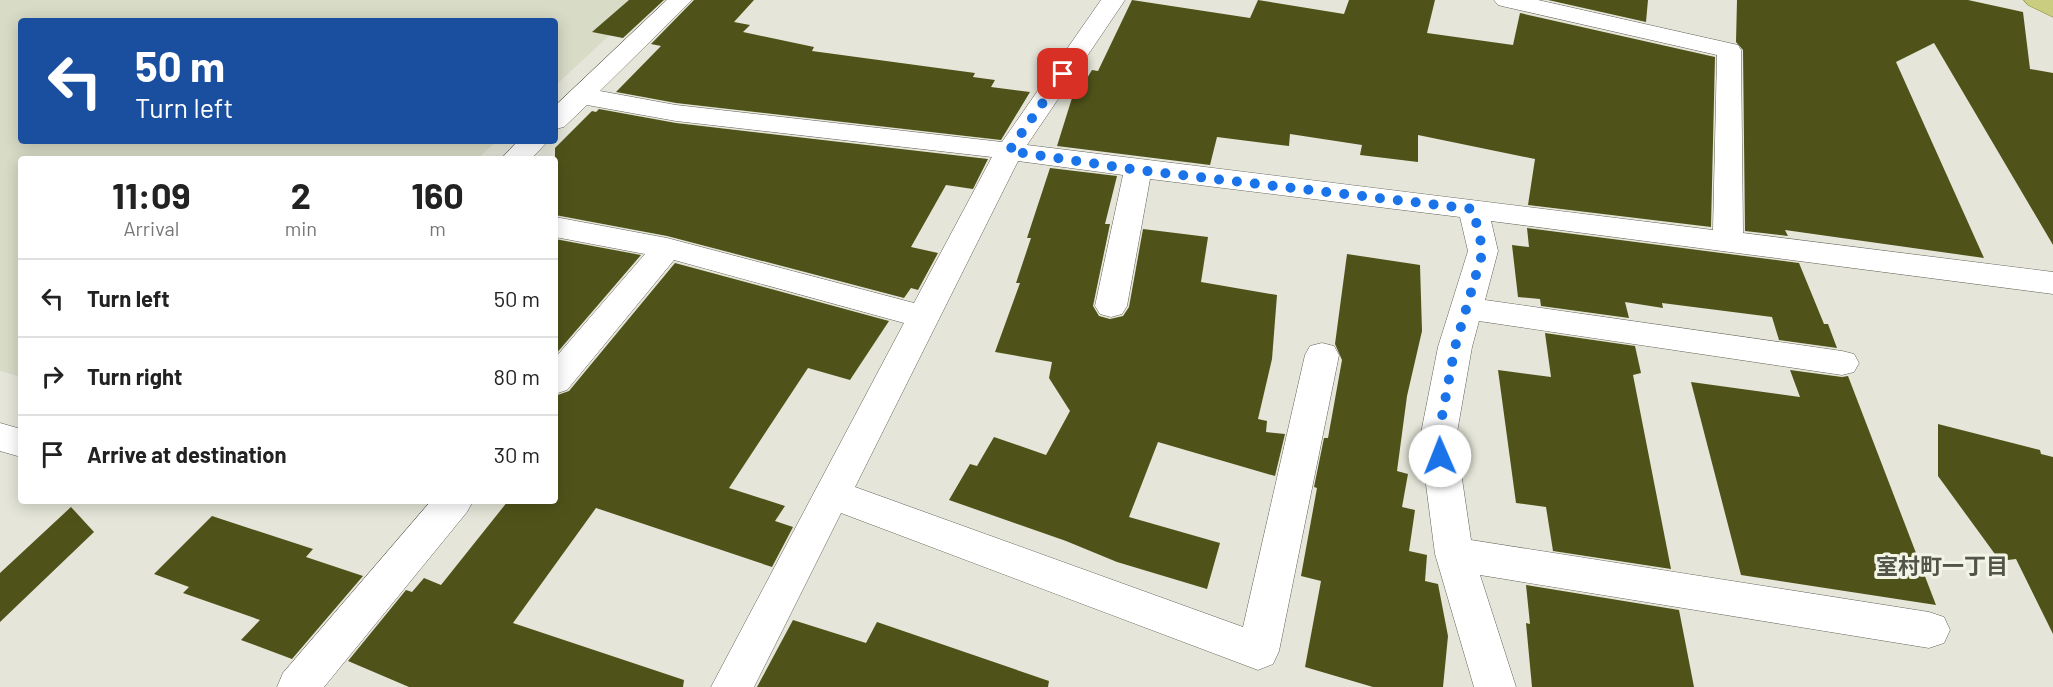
<!DOCTYPE html>
<meta charset="utf-8">
<style>
:root{--surface:#fff;--page:#f2f2f2;--text:#222;--muted:#767676;--line:#e0e0e0}
body{margin:0;font-family:Barlow,"Noto Sans JP",sans-serif;background:var(--page);color:var(--text);height:100vh;display:flex;flex-direction:column;font-size:22px;white-space:nowrap}
*{box-sizing:border-box;margin:0}
p{font-size:20px;color:var(--muted)}
.icon{flex:none;width:33px;height:33px;fill:none;stroke:currentColor;stroke-width:2;stroke-linecap:round;stroke-linejoin:round}
.map{position:relative;flex:1;overflow:hidden}
.side{position:absolute;left:18px;top:156px;width:540px;height:348px;display:flex;flex-direction:column;background:var(--surface);border-radius:6px;box-shadow:0 3px 15px #0003}
.side>*{flex:none}
.hud{position:absolute;left:18px;top:18px;width:540px;height:126px;border-radius:6px;box-shadow:0 3px 15px #0003;background:#1a4fa0;color:#fff;overflow:hidden}
.pin{position:absolute;display:grid;place-items:center;width:51px;height:51px;color:#fff;margin:-26px;border-radius:12px;box-shadow:0 3px 9px #0006}
.me{position:absolute;width:66px;margin:-33px;rotate:359deg;stroke-linejoin:round;filter:drop-shadow(0 0 4px #0008)}
.turn{display:flex;align-items:center;gap:21px;height:126px;padding:0 18px;font-size:27px}
.turn .icon{width:78px;height:78px;stroke-width:2.5}
.turn b{display:block;font-size:42px;line-height:51px}
.eta{display:flex;justify-content:space-evenly;align-items:center;height:102px;text-align:center}
.eta b{font-size:36px;font-weight:700;line-height:42px}
ul{padding:0;list-style:none}
li{display:flex;align-items:center;gap:18px;height:78px;padding:0 18px;border-top:2px solid var(--line)}
li div{flex:1}
li b{display:block;font-size:22px}
li em{font-style:normal}
.map>svg:first-child{display:block}
.built{fill:#d8dbc6}
.building{fill:#505319}
.lines{fill:none;stroke-linecap:round;stroke-linejoin:round}
.minor-casing{stroke:#606156;stroke-width:1}
.major-casing{stroke:#7b7e28;stroke-width:1}
.minor{fill:#fff;fill-rule:evenodd}
.major{fill:#cacd7f;fill-rule:evenodd}
.route{stroke:#1a73e8;stroke-width:10;stroke-dasharray:0 18}
.labels{text-anchor:middle;dominant-baseline:central;stroke-width:6;stroke-linejoin:round;paint-order:stroke}
.neighbourhood-label{font-size:22px;font-weight:bold;fill:#53544a;stroke:#f2f4e6}
</style>
<div class="map">
<svg width="2053" height="687" viewBox="0 0 2053 687">
<rect width="100%" height="100%" fill="#e5e6d9"/>
<path class="built" d="M0,0h647l-92,86v-65h-534v120h476l-20,18h-456v218l-21,-6z"/>
<path class="building" d="M629,0h35l-41,38 -31,-6z
M694,0h60l-20,22 16,3 -7,7 71,15 -2,4 163,22 -2,4 22,3 -4,7 39,5 -29,48 -325,-37 -60,-11 45,-46 -10,-2z
M1132,0l118,18 8,-18 86,14 5,-14h86l-8,33 86,12 7,-32 195,44 -4,170 -183,-22 7,-46 -117,-24v27l-58,-7 2,-10 -72,-11 -1,12 -72,-9 -7,28 -153,-19 15,-48h3l17,-28 6,1z
M1548,0h100l-2,22z
M1737,0h231l55,12 7,57 23,4v172l-119,-202 -38,19 88,196 -199,-28 3,6 -43,-5 -2,-181 -7,-8z
M599,109l77,14 312,36 -15,30 -27,-4 -35,62 27,6 -20,37 -7,-2 -7,10 -237,-62 -112,-21v-67l37,-37 4,1z
M1050,168l67,8 -12,48h5l-17,82 6,10 11,3 13,-3 6,-9 14,-78 65,8 -7,45 76,13 -5,64 -14,60 9,2 -1,11 19,2 -10,42 -117,-34 -29,75 91,26 -13,46 -90,-27 -51,-21 -117,-41 21,-36 7,2 17,-29 52,18 24,-44 -21,-33 3,-16 -57,-10 25,-69h-4l15,-45h-4z
M1527,228l272,35 25,61h4l9,24 -58,-8 -7,-23 -110,-14 1,5 -38,-6 4,16 -88,-12 -1,-7 -22,-2 -6,-52 17,2z
M555,239l86,16 -86,100z
M1347,254l73,11 2,66 -15,65 -10,75 11,3 -6,33 13,3 -6,41 18,4 -2,26 13,3 10,52 -5,51h-70l-68,-20 16,-86 -20,-5 16,-88 -3,-1 10,-49h4l14,-78 -7,-16z
M675,263l214,58 -39,59 -42,-12 -79,120 56,18 -10,15 18,6 -21,40 -176,-59 -83,115 171,57 -1,7h-274l-61,-26 58,-71 6,2 12,-14 17,7 67,-84h47v-105l14,-5z
M1545,333l90,13 6,27 -8,2 38,194 -118,-18 -7,-44 -30,-4 -18,-133 53,7z
M1790,370l52,7 6,-1 88,229 -195,-30 -50,-193 109,15z
M1938,424l102,26 1,4 12,3v177l-37,-75 -16,2 -62,-85z
M71,507l23,25 -94,90v-49z
M212,516l101,33 -7,8 57,19 -71,83 -51,-19 19,-20 -77,-27 6,-6 -35,-13z
M1526,585l153,25 15,77h-162l-6,-64 4,1z
M793,620l73,23 11,-21 172,59 -1,6h-291z"/>
<g class="lines">
<g class="minor-casing">
<path id="minor" d="M667,0h25l-92,91 76,14 326,37 99,-142h24l-98,145 686,85 4,-175 -211,-48 -8,-2 -4,-5h44l200,45 3,5 2,183 310,39v22l-562,-73 7,30 -13,49 357,51 12,3 5,9 -5,9 -12,3 -363,-54 -7,26 -16,91 15,102 458,72 15,5 6,13 -6,13 -15,5 -449,-73 36,112h-42l-39,-133 -15,-116 18,-91 30,-96 -8,-34 -310,-38 -23,127 -5,8 -11,3 -11,-3 -5,-8 28,-131 -105,-14 -163,326 388,140 62,-272 5,-9 12,-3 12,3 5,9 -60,296 -6,13 -15,6 -417,-157 -87,174h-43l193,-364 -230,-63 -107,130 -12,4v-36l90,-104 -90,-17v-20l112,21 247,65 78,-146 -316,-36 -89,-16 -23,22 -9,2v-23z
M518,141h30l-17,18h-30z
M0,423l21,6v28l-21,-6z
M431,501h42l-6,11 -143,175h-47l6,-14z"/>
</g>
<g class="major-casing">
<path id="major" d="M2024,0h29v17l-25,-12z"/>
</g>
<use href="#minor" class="minor"/>
<use href="#major" class="major"/>
</g>
<g class="lines">
<path class="route" d="M1063,74l-54,77 129,19 335,39 10,42 -28,96 -17,91 2,18"/>
</g>
<g class="labels">
<g class="neighbourhood-label">
<text x="1942" y="565">室村町一丁目</text>
</g>
</g>
</svg>
<div class="pin" style="left:1063px;top:74px;background:#d93025"><svg class="icon" aria-label="arrive" viewBox="0 0 24 24"><path d="M6 21V4h12l-3 4 3 4H6"/></svg></div>
<svg class="me" style="left:1440px;top:456px" viewBox="-20 -20 40 40"><circle r="19" fill="#fff"/><path d="M0-13L10 11 0 6-10 11z" fill="#1a73e8"/></svg>
<div class="hud">
<div class="turn"><svg class="icon" aria-label="left" viewBox="0 0 24 24"><path d="M17 20v-9H6M10 6l-5 5 5 5"/></svg><div><b>50 m</b>Turn left</div></div>
</div>
<section class="side">
<div class="eta">
<div><b>11:09</b><p>Arrival</p></div>
<div><b>2</b><p>min</p></div>
<div><b>160</b><p>m</p></div>
</div>
<ul>
<li><svg class="icon" aria-label="left" viewBox="0 0 24 24"><path d="M17 20v-9H6M10 6l-5 5 5 5"/></svg><div><b>Turn left</b></div><em>50 m</em></li>
<li><svg class="icon" aria-label="right" viewBox="0 0 24 24"><path d="M7 20v-9h11M14 6l5 5-5 5"/></svg><div><b>Turn right</b></div><em>80 m</em></li>
<li><svg class="icon" aria-label="arrive" viewBox="0 0 24 24"><path d="M6 21V4h12l-3 4 3 4H6"/></svg><div><b>Arrive at destination</b></div><em>30 m</em></li>
</ul>
</section>
</div>
